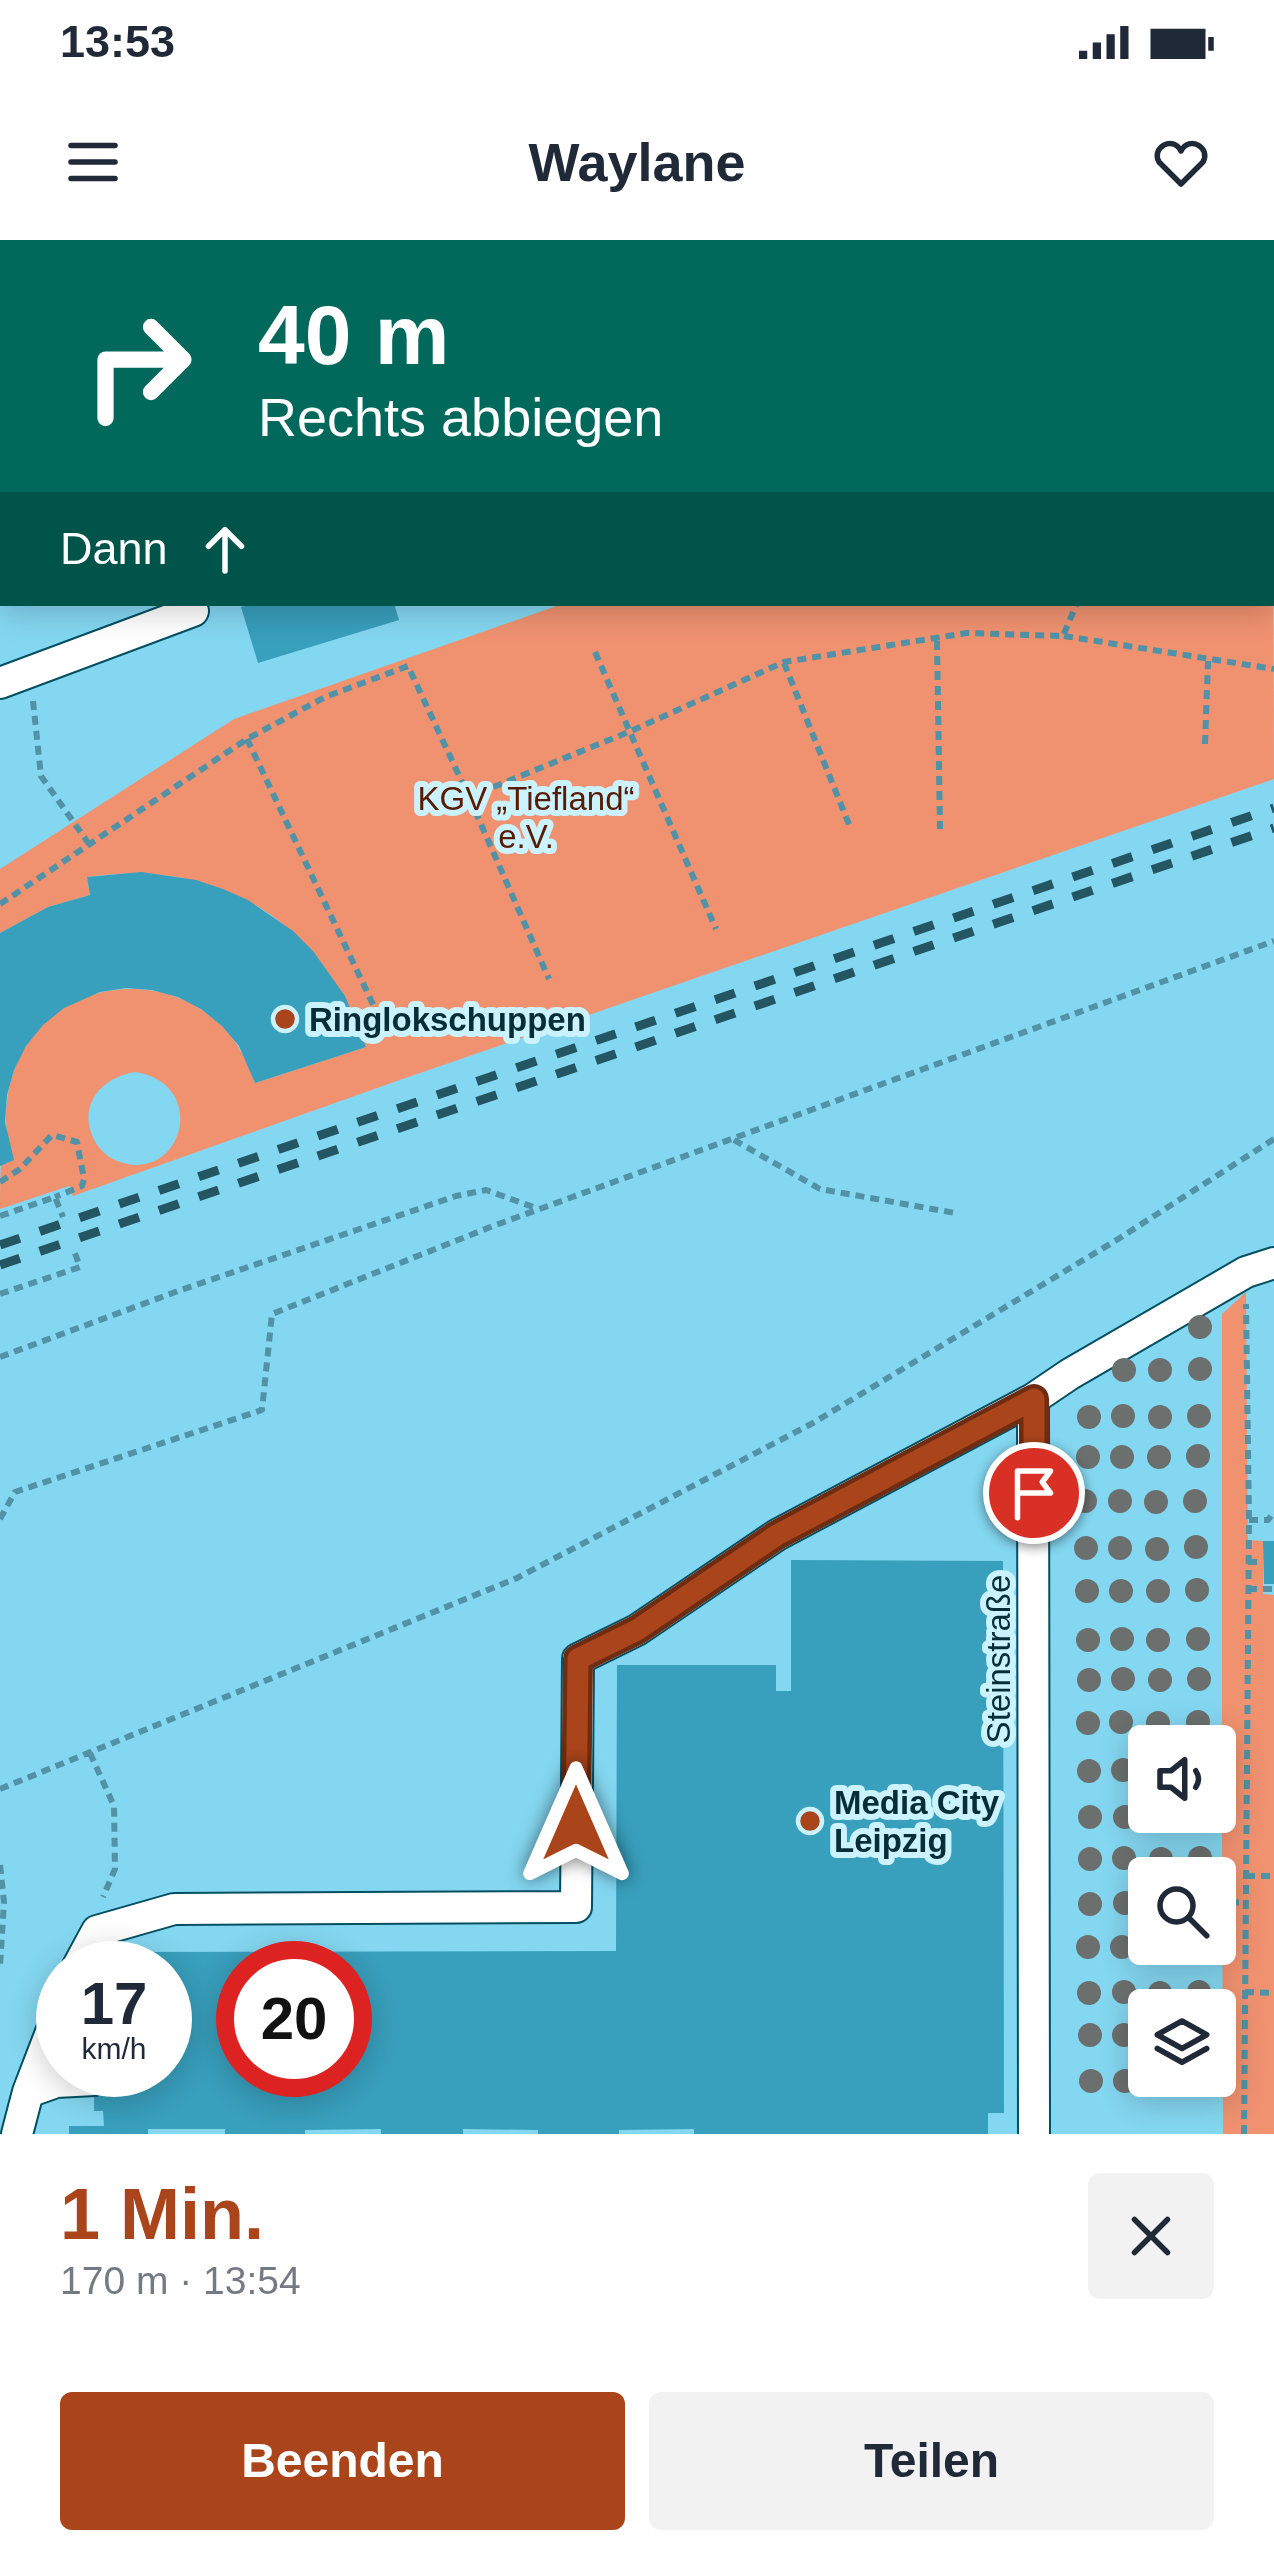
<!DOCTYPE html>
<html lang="de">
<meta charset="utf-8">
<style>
:root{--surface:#fff;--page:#f2f2f3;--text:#1f2937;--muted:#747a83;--accent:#aa441b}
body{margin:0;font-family:Helvetica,sans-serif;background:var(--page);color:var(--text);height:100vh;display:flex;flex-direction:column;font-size:45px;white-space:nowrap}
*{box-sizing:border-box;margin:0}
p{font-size:39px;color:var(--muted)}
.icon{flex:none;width:66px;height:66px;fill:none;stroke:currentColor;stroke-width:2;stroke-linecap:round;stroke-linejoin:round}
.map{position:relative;height:1894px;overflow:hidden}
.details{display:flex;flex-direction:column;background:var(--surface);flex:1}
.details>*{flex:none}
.banner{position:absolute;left:0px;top:0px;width:1275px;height:366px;box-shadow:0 6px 30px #0003;background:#00695c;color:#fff;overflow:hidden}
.controls{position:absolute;left:1128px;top:1485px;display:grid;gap:24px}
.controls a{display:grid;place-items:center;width:108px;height:108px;border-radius:12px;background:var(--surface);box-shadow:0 6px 30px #0003;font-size:60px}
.speed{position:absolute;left:36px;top:1701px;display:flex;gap:24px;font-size:60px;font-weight:700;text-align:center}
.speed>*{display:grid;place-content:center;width:156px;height:156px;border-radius:50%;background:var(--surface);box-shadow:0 6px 30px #0003;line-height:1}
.speed small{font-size:30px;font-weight:400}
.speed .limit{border:18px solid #d22;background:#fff;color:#111}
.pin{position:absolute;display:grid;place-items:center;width:102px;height:102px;color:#fff;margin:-51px;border:6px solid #fff;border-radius:50%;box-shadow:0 3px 12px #0007}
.me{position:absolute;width:132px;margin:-66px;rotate:0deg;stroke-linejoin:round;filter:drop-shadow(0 0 9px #0008)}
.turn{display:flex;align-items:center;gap:42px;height:252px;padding:0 60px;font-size:54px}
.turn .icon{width:156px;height:156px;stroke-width:2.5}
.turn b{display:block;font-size:84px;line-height:102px}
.then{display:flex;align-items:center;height:114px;padding:0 60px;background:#0003;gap:24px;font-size:45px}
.round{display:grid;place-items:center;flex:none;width:126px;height:126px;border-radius:12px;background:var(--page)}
.head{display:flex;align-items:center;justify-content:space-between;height:204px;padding:0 60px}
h1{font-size:72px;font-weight:800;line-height:90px;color:var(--accent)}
.button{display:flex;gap:24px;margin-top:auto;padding:24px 60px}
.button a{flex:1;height:138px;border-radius:12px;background:var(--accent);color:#fff;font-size:48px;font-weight:800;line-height:138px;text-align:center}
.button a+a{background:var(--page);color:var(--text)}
.status{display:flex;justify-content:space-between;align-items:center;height:84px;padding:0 60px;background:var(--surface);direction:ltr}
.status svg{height:33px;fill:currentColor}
header{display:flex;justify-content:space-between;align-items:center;height:156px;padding:0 60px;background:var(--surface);font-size:54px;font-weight:800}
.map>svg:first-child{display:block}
.green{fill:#f09270;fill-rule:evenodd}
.building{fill:#389fbc;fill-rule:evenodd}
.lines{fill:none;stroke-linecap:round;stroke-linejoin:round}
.minor-casing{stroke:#034f61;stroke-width:34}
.path{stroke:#5192a6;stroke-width:6;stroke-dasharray:9 6;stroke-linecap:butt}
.minor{stroke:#fff;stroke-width:30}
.rail{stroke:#245563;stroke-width:9;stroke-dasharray:21 21;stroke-linecap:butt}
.tree{fill:#6b706e}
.route-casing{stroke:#6e2c12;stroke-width:30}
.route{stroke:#aa441b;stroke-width:21}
.poi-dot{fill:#aa441b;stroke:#caf2ff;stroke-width:4.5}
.labels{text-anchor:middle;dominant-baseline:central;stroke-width:12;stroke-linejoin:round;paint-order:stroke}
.park-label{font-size:33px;fill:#571c03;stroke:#caf2ff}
.poi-label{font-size:33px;font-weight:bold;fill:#072d37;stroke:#caf2ff;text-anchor:start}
.street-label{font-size:33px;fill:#072d37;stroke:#caf2ff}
</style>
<div class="status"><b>13:53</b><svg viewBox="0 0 49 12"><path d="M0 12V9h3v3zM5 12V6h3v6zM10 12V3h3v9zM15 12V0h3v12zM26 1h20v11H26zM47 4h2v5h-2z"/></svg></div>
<header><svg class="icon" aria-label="menu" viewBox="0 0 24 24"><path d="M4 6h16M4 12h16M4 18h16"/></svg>Waylane<svg class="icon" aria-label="heart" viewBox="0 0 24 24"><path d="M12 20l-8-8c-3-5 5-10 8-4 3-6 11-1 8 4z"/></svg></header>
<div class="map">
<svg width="1274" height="1894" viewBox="0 0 1274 1894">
<rect width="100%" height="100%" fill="#84d7f1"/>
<path class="green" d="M1272,138l2,401 -880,303 -321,114 -4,-10 -69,23c0,-15 0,-31 1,-46 1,-9 5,-18 6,-27 0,-6 -1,-12 -1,-18 0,-24 6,-49 19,-70 42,-71 142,-78 198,-21 16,16 24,35 32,56l111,-36c-44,-125 -147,-190 -279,-170l3,18 -42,12 -48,26v-64l234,-150 331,-116h707zM136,832c74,13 46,111 -16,90 -9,-3 -16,-8 -22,-16 -24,-35 0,-69 38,-74z
M1246,1052l2,248 15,1v53l11,1v539h-51l-1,-322 7,-1v-35l-7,-1v-461z"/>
<path class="building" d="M255,363h139l5,17 -141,43 -17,-56z
M141,632l55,8 27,9 25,11 45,31 20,20 32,45 21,51 -111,36 -16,-37 -17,-20 -21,-17 -23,-12 -26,-7 -26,-2 -26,4 -36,16 -21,17 -17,21 -12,24 -7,25 -2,27 9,38 -14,6v-233l48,-26 42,-12 -3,-18z
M1263,1301h11v43h-10z
M791,1320l212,1 1,552h-16v21h-294v-5l-75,1v4h-81v-4l-75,-1v5h-82v-5l-76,1v4h-80v-5h-77v5h-79v-8h35l-1,-15h-9v-41h71v-102h-44l-1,-16 496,-1 1,-286h159v26h15zM243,1728h102v102h-102z"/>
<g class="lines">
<g class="minor-casing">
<path id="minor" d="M59,0l1,3
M1076,0v3
M661,3l11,-3
M997,3l10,-3
M0,82l3,8
M0,443l193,-72 -3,-8
M1033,1159l1,735
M77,1728l20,-37 77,-22 402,-2 2,-248 59,-29 140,-95 256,-136 37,-25 176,-102 28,-9
M28,1852l28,-10 38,-2
M17,1894l11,-42 35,-91"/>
</g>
<path class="path" d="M1272,12h2
M1272,154l2,-1
M1272,343l2,1
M1064,396l210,33
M937,401l3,188
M595,412l121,277
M784,423l66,164
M33,461l8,75 48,68
M247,499l132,278
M1205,504l3,-83
M469,557l80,182
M0,664l247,-165 78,-42 83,-31 61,131 162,-66 153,-69 183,-29 96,3 14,-33
M734,900l86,49 135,24
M0,942l20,-13 32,-34 25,7 7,37 -2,7 -27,11
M0,976l55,-19 8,20
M0,1054l80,-27 -7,-19
M0,1117l178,-66 278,-95 30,-6 50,18
M0,1279l15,-27 247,-82 10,-96 221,-88 781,-285
M1249,1280h19l6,-8
M1248,1322h15
M1248,1349h26
M90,1513l24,53 1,63 -12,28
M0,1549l517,-211 296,-155 302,-182 159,-102
M0,1625l4,37 -4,64
M1246,1636h28
M1215,1663l30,-1
M1245,1752l29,1
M1244,1894l5,-614 -3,-216"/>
<use href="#minor" class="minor"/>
<path class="rail" d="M0,1005l1274,-437
M0,1025l1274,-437"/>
</g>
<g class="tree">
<circle cx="1200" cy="1087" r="12"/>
<circle cx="1200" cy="1129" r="12"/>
<circle cx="1124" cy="1130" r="12"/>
<circle cx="1160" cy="1130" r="12"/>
<circle cx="1123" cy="1176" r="12"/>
<circle cx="1199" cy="1176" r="12"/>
<circle cx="1089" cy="1177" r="12"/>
<circle cx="1160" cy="1177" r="12"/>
<circle cx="1198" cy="1216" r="12"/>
<circle cx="1088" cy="1217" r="12"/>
<circle cx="1122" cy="1217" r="12"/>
<circle cx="1159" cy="1217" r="12"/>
<circle cx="1085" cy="1261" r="12"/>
<circle cx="1120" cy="1261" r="12"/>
<circle cx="1195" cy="1261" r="12"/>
<circle cx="1156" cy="1262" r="12"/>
<circle cx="1196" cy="1307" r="12"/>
<circle cx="1086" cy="1308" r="12"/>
<circle cx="1120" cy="1308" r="12"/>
<circle cx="1157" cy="1309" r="12"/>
<circle cx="1197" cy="1350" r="12"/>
<circle cx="1087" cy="1351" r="12"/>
<circle cx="1121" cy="1351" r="12"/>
<circle cx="1158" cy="1351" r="12"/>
<circle cx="1122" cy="1399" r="12"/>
<circle cx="1198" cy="1399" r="12"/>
<circle cx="1088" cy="1400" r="12"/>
<circle cx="1158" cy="1400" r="12"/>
<circle cx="1123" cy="1439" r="12"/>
<circle cx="1199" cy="1439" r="12"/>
<circle cx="1089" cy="1440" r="12"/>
<circle cx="1160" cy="1440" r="12"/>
<circle cx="1121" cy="1482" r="12"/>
<circle cx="1198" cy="1482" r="12"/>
<circle cx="1088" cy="1483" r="12"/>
<circle cx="1158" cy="1483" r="12"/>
<circle cx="1123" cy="1530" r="12"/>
<circle cx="1089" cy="1531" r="12"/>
<circle cx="1090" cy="1577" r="12"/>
<circle cx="1125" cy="1577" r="12"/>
<circle cx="1124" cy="1618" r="12"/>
<circle cx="1200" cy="1618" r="12"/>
<circle cx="1090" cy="1619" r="12"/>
<circle cx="1161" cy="1619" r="12"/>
<circle cx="1125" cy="1663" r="12"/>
<circle cx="1090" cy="1664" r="12"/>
<circle cx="1088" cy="1707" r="12"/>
<circle cx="1122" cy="1707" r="12"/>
<circle cx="1124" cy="1752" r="12"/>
<circle cx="1199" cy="1752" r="12"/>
<circle cx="1089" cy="1753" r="12"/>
<circle cx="1160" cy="1753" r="12"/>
<circle cx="1090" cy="1795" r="12"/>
<circle cx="1124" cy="1795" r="12"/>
<circle cx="1091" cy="1841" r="12"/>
<circle cx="1125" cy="1841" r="12"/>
</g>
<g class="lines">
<g class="route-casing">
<path id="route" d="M576,1584l2,-165 59,-29 140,-95 257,-136v94"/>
</g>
<use href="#route" class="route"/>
</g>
<g class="poi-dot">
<circle cx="285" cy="779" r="12"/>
<circle cx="810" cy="1581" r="12"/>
</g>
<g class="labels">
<g class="park-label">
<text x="526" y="558">KGV „Tiefland“<tspan x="526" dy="38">e.V.</tspan></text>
</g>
<g class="poi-label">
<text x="309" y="779">Ringlokschuppen</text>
<text x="834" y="1562">Media City<tspan x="834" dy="38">Leipzig</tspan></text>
</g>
<g class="street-label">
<text transform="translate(998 1419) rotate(-90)">Steinstraße</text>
</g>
</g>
</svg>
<div class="controls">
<a><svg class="icon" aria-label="sound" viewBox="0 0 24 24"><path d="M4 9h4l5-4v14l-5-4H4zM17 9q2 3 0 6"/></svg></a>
<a><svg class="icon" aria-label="search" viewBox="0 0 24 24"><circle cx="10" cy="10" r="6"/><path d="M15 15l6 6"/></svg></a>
<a><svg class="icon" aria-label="layers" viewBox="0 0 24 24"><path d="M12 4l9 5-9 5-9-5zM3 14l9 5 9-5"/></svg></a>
</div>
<div class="speed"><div>17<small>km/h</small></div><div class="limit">20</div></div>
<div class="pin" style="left:1034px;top:1253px;background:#d93025"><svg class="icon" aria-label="arrive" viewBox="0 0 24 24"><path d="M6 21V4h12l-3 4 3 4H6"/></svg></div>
<svg class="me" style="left:576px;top:1584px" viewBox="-20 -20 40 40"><path d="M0-17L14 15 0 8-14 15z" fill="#aa441b" stroke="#fff" stroke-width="4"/></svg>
<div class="banner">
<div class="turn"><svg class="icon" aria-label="right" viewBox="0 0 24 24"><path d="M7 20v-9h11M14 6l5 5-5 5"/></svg><div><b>40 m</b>Rechts abbiegen</div></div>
<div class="then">Dann<svg class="icon" aria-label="ahead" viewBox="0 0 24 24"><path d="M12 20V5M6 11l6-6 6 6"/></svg></div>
</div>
</div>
<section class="details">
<div class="head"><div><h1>1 Min.</h1><p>170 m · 13:54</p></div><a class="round"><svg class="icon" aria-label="close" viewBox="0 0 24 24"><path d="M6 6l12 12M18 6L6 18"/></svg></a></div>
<div class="button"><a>Beenden</a><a>Teilen</a></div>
</section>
